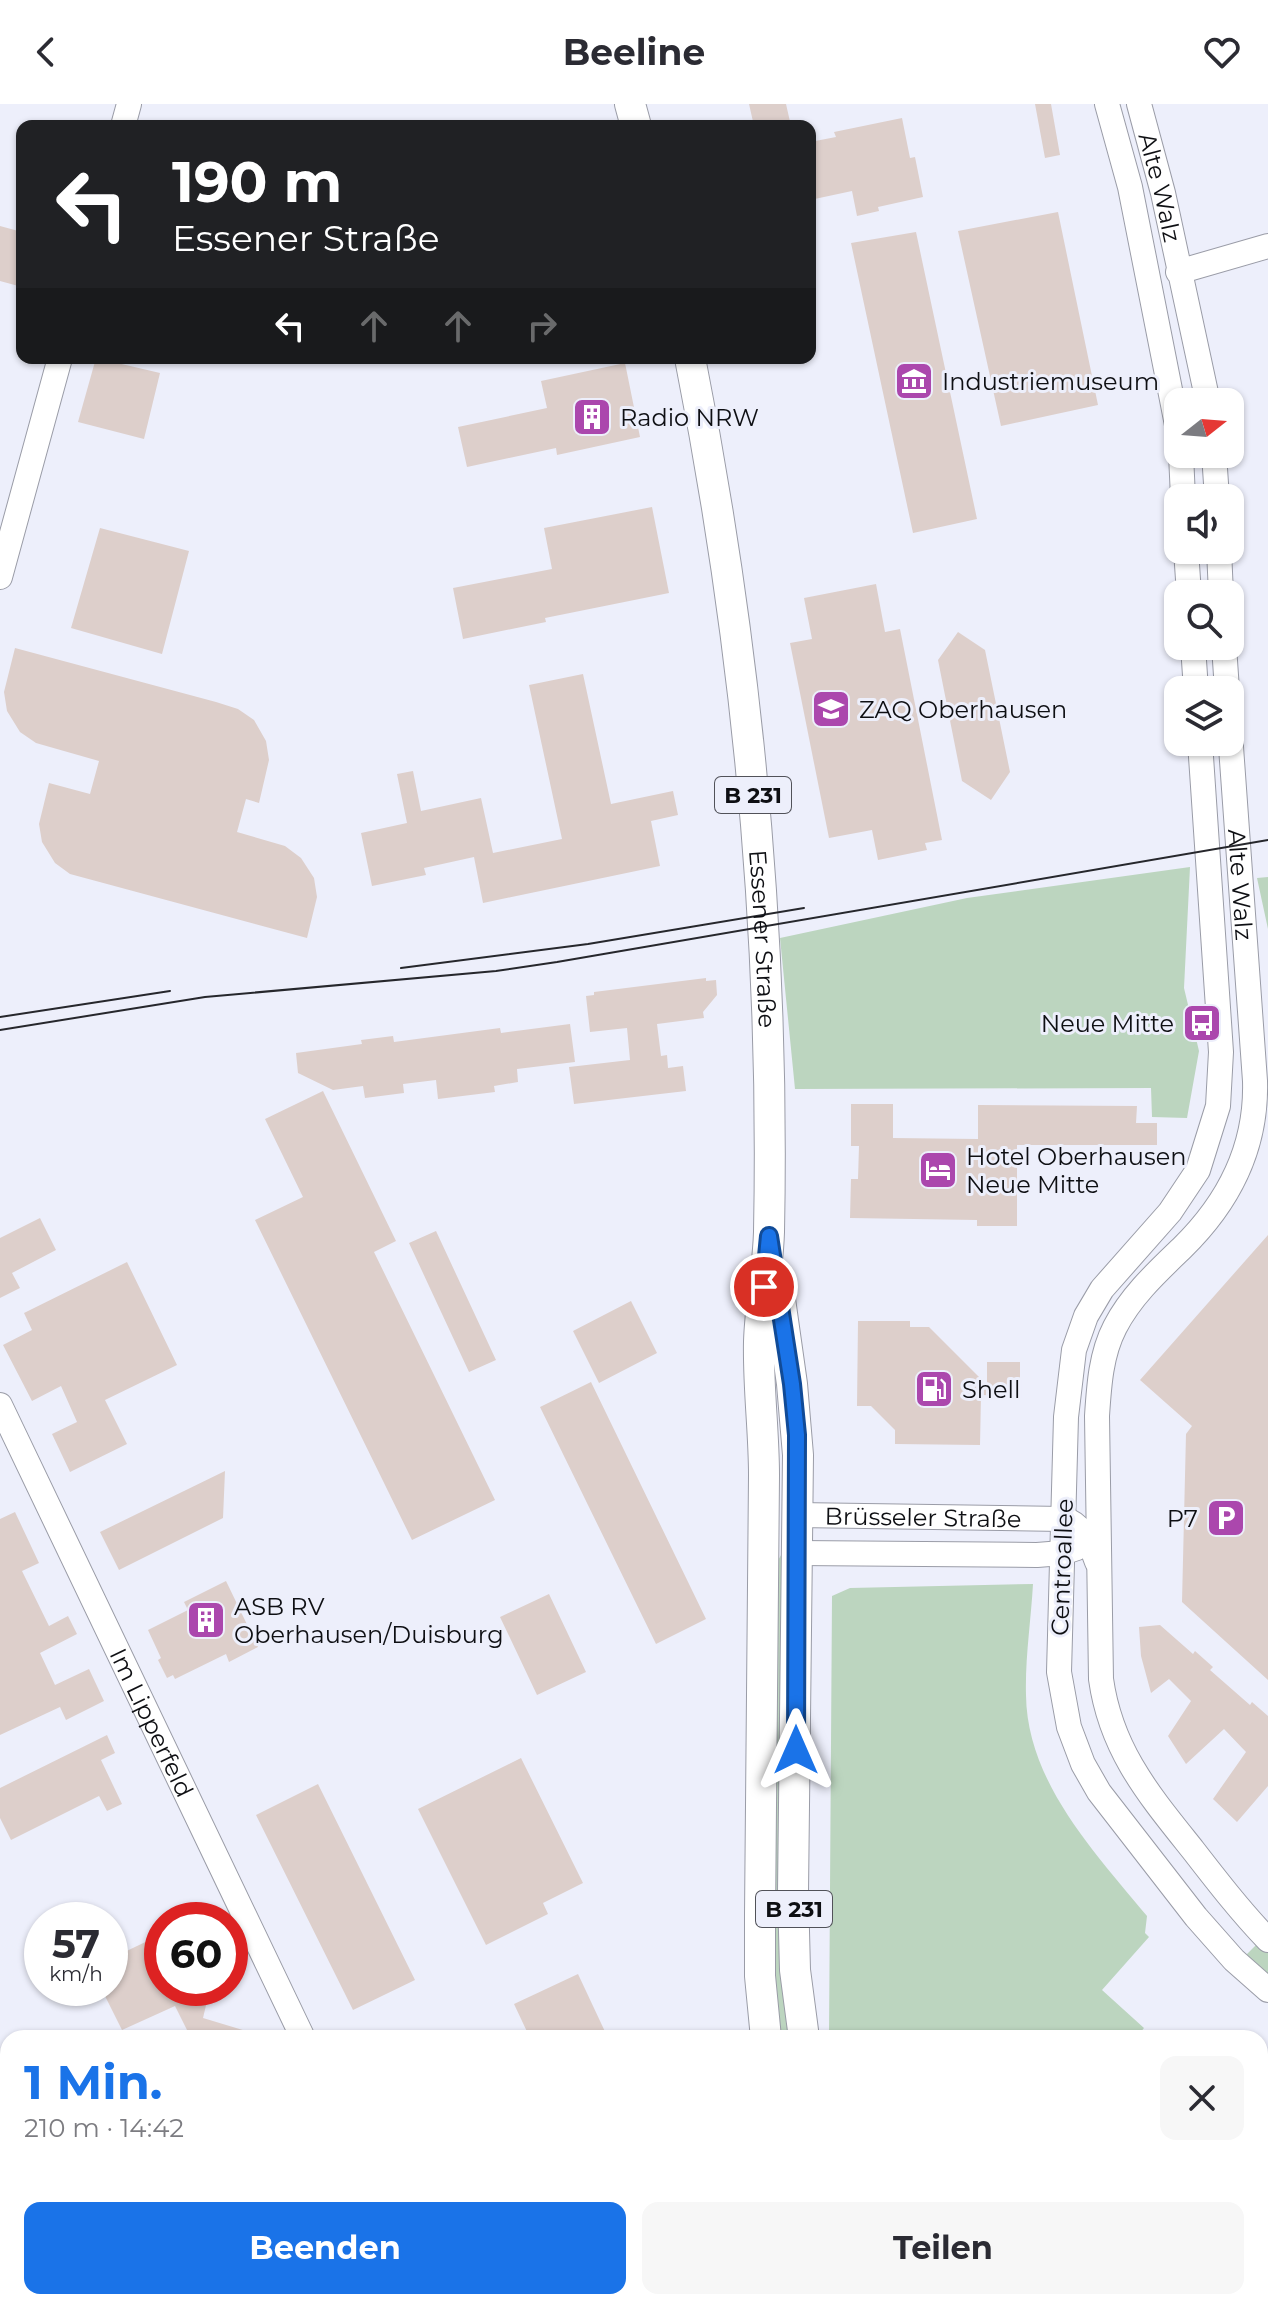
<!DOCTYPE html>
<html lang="de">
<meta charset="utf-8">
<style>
:root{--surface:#fff;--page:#f7f7f7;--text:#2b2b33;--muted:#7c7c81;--accent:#1a73e8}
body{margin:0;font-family:Montserrat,sans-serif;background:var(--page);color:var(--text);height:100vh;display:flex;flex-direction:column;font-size:30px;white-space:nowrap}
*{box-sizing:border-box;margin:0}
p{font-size:26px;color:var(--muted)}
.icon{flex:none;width:44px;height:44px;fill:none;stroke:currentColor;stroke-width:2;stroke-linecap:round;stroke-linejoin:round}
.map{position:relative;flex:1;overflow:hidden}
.sheet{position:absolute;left:0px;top:1926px;width:1268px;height:280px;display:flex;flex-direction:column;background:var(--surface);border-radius:24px 24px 0 0;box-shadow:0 2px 6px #0004}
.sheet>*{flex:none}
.banner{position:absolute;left:16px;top:16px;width:800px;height:244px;border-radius:16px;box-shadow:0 2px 6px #0004;background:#202124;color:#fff;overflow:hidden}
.needle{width:52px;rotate:73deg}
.controls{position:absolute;left:1164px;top:284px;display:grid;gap:16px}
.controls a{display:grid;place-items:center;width:80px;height:80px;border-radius:16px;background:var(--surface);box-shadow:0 2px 6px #0004;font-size:40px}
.speed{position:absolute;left:24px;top:1798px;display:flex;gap:16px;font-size:40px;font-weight:700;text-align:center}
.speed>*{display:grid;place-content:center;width:104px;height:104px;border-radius:50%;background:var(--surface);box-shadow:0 2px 6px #0004;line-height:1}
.speed small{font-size:20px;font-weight:400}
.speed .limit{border:12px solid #d22;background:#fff;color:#111}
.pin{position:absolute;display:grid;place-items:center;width:68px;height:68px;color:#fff;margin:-34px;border:4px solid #fff;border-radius:50%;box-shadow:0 2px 8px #0007}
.me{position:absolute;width:88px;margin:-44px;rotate:0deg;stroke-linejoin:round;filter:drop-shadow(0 0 6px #0008)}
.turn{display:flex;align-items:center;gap:28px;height:168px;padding:0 24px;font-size:36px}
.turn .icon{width:104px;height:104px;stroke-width:2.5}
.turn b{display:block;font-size:56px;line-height:68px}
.lanes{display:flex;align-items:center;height:76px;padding:0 24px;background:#0003;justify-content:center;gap:40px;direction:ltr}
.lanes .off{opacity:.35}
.round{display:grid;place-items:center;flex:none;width:84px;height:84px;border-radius:16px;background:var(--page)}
.summary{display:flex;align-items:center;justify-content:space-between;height:136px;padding:0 24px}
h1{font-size:48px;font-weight:700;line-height:60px;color:var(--accent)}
.primary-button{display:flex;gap:16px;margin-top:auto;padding:16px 24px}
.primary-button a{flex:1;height:92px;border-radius:16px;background:var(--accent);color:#fff;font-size:32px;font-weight:700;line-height:92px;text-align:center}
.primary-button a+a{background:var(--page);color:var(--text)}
header{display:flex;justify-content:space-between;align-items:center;height:104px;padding:0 24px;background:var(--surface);font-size:36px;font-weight:700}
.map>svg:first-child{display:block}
.green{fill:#bcd5bf}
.building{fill:#ddcfcb}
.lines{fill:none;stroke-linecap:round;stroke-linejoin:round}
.minor-casing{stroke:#9a9ca7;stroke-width:26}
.major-casing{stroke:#9a9ca7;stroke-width:32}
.minor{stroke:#fff;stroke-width:24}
.major{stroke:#fff;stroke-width:30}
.tram{stroke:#26272c;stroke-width:2}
.rail-casing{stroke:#26272c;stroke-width:8}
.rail{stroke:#edeffb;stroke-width:5;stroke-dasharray:15;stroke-linecap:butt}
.route-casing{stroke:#114b97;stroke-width:20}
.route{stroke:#1a73e8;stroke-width:14}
.labels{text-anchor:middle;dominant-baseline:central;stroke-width:6;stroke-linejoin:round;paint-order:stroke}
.shield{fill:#edeffb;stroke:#515259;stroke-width:2}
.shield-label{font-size:22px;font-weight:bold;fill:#0e0f13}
.street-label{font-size:24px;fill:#0e0f13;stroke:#edeffb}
.poi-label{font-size:24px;fill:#0e0f13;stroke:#edeffb;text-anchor:start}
</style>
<header><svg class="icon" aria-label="back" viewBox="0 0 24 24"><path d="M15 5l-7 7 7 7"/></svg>Beeline<svg class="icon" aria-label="heart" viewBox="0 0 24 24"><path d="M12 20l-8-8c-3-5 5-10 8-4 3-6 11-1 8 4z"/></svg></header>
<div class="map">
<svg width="1268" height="2206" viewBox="0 0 1268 2206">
<rect width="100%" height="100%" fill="#edeffb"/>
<path class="green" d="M1190,763l-6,121 15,63 -12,67 -35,-1 -1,-29 -356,1 -15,-151 187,-40z
M1268,773v52l-11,-51z
M784,1446l12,488h-20l-3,-17v-452z
M1033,1480c-2,36 -8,74 -7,111 1,87 69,158 121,221l-2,17 4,4 -47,53 42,38 -8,10h-307l3,-442 18,-8z
M1259,1838l9,9v25l-23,-20z
M0,2097l8,16v85h42l3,8h-53z"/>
<path class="building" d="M749,0h37l5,22h-37z
M1035,0h16l9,51 -15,3z
M902,14l8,40 5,-1 8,40 -45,10 1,4 -22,5 -5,-25 -42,9v-58l26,-5 -2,-5z
M1058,108l40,193 -97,21 -43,-195z
M0,122l22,6v55l-22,-6z
M916,128l61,287 -64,14 -62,-290z
M96,254l64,15 -16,66 -66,-17z
M625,259l15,74 -83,18 -1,-7 -89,19 -9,-40 89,-19 -6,-27z
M652,403l17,86 -124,25 1,4 -83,17 -10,-51 99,-19 -8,-41z
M100,424l89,23 -27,103 -91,-26z
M876,480l9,48 15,-3 42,211 -17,3 2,7 -49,10 -6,-30 -43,8 -39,-195 22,-4 -8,-41z
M958,528l27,18 25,122 -19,28 -29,-19 -24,-121z
M15,544l201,54 22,7 16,11 12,21 3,19 -10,43 -13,-4 -9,33 48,14 16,12 13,20 3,19 -10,41 -237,-64 -15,-11 -13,-21 -3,-18 10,-41 41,11 9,-33 -63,-18 -16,-11 -13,-21 -3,-19z
M583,570l28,130 62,-13 5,24 -27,6 9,45 -177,37 -9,-46 -50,11 2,7 -54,11 -11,-53 46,-10 -10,-49 16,-3 8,40 60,-13 12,55 69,-14 -33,-154z
M706,874v3l10,-1 1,15 -14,17 1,6 -47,6 4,32 6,-1 1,13 15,-2 3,25 -112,13 -5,-37 61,-7 -3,-32 -37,4 -4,-36 8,-1v-3z
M570,920l5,38 -58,7 1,13 -24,4 1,6 -57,7 -2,-19 -33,4 1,9 -39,5 -2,-12 -30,4 -35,-17 -2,-20 66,-9 -1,-4 32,-4 1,6 106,-14 1,5z
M323,987l73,150 -22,11 121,248 -83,40 -157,-320 48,-23 -38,-78z
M851,1000h42v34l85,1v-34l159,1 -1,17h21v22h-140v81h-40v-6l-127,-2 1,-39h7l1,-33h-8z
M40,1114l16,32 -44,23 8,15 -20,10v-60z
M436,1127l60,129 -27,12 -60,-129z
M1268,1131v445l-86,-78 4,-168 6,-8 -52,-46z
M127,1158l50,103 -72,35 22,44 -57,28 -18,-38 25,-12 -16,-36 -29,15 -29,-56 29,-15 -8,-17z
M631,1197l26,52 -58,30 -26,-52z
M858,1217h52v6h19l58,58v-23h33v34l-39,-1 -1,50 -85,-1v-14l-24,-24h-14z
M591,1278l115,237 -50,25 -116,-237z
M225,1367l-2,47 -104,52 -19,-38z
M15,1408l24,51 -17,8 27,55 19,-10 9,18 -37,19 15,32 34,-16 15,32 -38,19 -6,-13 -60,28v-216z
M226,1477l32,66 -29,15 -3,-8 -51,25 -2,-4 -6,3 -9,-18 3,-2 -13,-28 40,-20 -4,-8z
M549,1490l37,78 -49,23 -37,-78z
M1160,1521l33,29 2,-3 18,16 -3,3 40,35 2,-3 16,14v70l-31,36 -24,-23 33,-47 -22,-23 -38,35 -18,-28 23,-35 -22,-22 -18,14 -10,-37 -2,-29z
M107,1631l8,18 -14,7 21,44 -15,7 -8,-15 -88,44 -11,-22v-30z
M521,1654l62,125 -40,20 5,11 -62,31 -68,-136z
M318,1680l97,196 -62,30 -97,-195z
M162,1830v54h39l6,13 -4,17 53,16v4h-65l-16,-32 -53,24 -21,-42h9v-29z
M578,1870l30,64h-78l-16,-34z"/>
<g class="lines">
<g class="minor-casing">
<g id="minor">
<path d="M1107,0l23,83 48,243"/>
<path id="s1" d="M1139,0l24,89 45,209"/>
<path d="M123,22l6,-22"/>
<path d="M1178,168l90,-26"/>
<path d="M1181,350l2,44"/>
<path d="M1214,350l3,44"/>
<path d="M1186,446l3,44"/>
<path d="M1219,446l2,44"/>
<path d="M0,473l60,-219"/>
<path d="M1193,542l3,44"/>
<path d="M1224,542l3,44"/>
<path id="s2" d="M1230,629l25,348c2,67 -26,121 -73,167 -25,24 -51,48 -67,79 -14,27 -16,58 -18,89l4,263c10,72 49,117 92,171 24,31 48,62 75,90"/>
<path d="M1200,638l21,310 -3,54 -20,64 -28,42 -68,77 -16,27 -12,34 -8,67 -7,255 10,55 14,37 16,28 97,125 38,43 34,30"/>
<path id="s3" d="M0,1301l303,633"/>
<path id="s4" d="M797,1411l266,4c19,4 28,26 34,43"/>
<path d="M797,1449l240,2 25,-2 15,-5"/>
<path d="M570,2198l13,8"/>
<path d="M635,2198l28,8"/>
</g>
</g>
<g class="major-casing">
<g id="major">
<path d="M630,0l6,22"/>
<path id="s5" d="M690,254c57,287 85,581 79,874 -1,37 -9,73 -10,110 -1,45 5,89 5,133 -1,147 -3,294 -4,440v61l6,62"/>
<path d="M777,1174l15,106 6,71 -5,438 2,77 9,68"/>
<path d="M941,2198l14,8"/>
<path d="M1023,2198l22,8"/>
<path d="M700,2206l5,-8"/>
<path d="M743,2206l6,-8"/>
</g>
</g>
<use href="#minor" class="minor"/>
<use href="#major" class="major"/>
<path class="tram" d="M401,864l187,-24 216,-36
M0,913l170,-26
M0,926l205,-33 291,-26 61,-9 711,-122"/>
<g class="rail-casing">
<path id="rail" d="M0,1993l8,17
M0,2021l8,17
M0,2048l8,17
M0,2076l8,16
M59,2198l4,8
M85,2198l4,8"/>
</g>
<use href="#rail" class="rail"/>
</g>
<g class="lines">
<g class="route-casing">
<path id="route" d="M764,1183l5,-51 23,148 5,51 -1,315"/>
</g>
<use href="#route" class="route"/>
</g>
<defs>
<g id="museum-square" transform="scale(2)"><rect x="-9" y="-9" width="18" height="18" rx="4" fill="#ab47ad" stroke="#edeffb"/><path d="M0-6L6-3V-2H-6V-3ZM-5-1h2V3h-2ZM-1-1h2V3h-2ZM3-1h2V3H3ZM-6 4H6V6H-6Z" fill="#fff"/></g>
<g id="building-square" transform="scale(2)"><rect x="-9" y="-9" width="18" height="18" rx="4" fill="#ab47ad" stroke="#edeffb"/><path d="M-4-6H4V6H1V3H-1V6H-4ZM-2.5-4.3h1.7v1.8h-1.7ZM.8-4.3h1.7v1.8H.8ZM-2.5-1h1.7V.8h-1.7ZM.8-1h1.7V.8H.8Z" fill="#fff"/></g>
<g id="school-square" transform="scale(2)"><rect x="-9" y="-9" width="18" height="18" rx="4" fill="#ab47ad" stroke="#edeffb"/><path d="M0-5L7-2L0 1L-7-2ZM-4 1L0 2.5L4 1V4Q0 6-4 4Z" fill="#fff"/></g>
<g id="bus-square" transform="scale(2)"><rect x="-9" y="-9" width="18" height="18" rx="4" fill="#ab47ad" stroke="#edeffb"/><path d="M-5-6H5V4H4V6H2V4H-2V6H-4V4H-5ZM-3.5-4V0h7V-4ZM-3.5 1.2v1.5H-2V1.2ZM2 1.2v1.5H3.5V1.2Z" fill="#fff"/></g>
<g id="hotel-square" transform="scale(2)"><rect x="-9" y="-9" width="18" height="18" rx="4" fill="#ab47ad" stroke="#edeffb"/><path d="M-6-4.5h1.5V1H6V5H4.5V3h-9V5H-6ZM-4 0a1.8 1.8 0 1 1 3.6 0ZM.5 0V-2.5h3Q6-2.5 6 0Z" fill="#fff"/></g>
<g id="fuel-square" transform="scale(2)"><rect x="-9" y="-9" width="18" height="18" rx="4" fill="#ab47ad" stroke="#edeffb"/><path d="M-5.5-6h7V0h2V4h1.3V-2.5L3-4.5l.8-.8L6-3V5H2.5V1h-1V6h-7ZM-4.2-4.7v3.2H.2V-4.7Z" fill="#fff"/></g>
<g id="parking-square" transform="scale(2)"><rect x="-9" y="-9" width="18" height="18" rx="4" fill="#ab47ad" stroke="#edeffb"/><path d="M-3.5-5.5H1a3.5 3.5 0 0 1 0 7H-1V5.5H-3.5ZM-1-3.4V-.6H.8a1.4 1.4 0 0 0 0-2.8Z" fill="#fff"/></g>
</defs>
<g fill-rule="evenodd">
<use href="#museum-square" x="914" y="277"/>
<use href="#building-square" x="592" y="313"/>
<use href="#school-square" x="831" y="605"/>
<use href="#bus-square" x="1202" y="919"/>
<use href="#hotel-square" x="938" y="1066"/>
<use href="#fuel-square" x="934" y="1285"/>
<use href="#parking-square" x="1226" y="1414"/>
<use href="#building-square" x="206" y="1516"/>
</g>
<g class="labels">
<g class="shield">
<rect x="715" y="673" width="76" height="36" rx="6"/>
<rect x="756" y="1787" width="76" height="36" rx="6"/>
</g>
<g class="shield-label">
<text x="753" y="691">B 231</text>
<text x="794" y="1805">B 231</text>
</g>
<g class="street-label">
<text stroke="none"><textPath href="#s1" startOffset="86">Alte Walz</textPath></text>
<text stroke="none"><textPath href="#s2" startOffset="152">Alte Walz</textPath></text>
<text stroke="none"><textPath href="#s5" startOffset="586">Essener Straße</textPath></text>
<text stroke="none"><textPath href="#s4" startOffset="126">Brüsseler Straße</textPath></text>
<text transform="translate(1062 1463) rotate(-88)">Centroallee</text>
<text stroke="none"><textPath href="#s3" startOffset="352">Im Lipperfeld</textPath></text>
</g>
<g class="poi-label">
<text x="942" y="277">Industriemuseum</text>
<text x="620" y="313">Radio NRW</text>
<text x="859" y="605">ZAQ Oberhausen</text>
<text x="1174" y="919" text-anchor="end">Neue Mitte</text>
<text x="966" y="1052">Hotel Oberhausen<tspan x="966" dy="28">Neue Mitte</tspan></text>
<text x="962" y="1285">Shell</text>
<text x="1198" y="1414" text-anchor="end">P7</text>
<text x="234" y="1502">ASB RV<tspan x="234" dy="28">Oberhausen/Duisburg</tspan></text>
</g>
</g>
</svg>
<div class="controls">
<a><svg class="needle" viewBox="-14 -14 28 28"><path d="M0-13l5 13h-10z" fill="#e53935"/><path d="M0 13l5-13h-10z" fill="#7c7c81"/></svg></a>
<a><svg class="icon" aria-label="sound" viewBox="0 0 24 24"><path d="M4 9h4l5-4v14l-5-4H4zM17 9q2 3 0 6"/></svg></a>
<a><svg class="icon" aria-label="search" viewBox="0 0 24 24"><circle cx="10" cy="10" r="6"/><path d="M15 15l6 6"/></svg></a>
<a><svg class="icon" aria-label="layers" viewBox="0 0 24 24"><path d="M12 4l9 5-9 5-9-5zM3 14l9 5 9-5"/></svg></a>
</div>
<div class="speed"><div>57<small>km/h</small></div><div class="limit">60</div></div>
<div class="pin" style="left:764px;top:1183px;background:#d93025"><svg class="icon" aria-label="arrive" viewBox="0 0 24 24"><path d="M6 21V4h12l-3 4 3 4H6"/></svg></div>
<svg class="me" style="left:796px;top:1646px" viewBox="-20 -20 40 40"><path d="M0-17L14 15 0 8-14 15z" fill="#1a73e8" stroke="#fff" stroke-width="4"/></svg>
<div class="banner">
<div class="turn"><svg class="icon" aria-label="left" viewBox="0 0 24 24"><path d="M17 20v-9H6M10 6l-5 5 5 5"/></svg><div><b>190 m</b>Essener Straße</div></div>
<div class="lanes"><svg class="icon" aria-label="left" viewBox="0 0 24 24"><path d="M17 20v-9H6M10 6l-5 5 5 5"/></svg><svg class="icon off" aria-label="ahead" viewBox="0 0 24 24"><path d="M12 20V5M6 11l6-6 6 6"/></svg><svg class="icon off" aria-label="ahead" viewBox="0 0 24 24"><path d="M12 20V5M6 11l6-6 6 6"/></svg><svg class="icon off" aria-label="right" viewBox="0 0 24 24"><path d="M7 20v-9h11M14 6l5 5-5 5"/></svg></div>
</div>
<section class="sheet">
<div class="summary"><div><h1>1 Min.</h1><p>210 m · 14:42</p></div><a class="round"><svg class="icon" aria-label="close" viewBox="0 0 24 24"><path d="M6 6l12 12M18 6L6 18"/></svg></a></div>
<div class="primary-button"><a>Beenden</a><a>Teilen</a></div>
</section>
</div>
